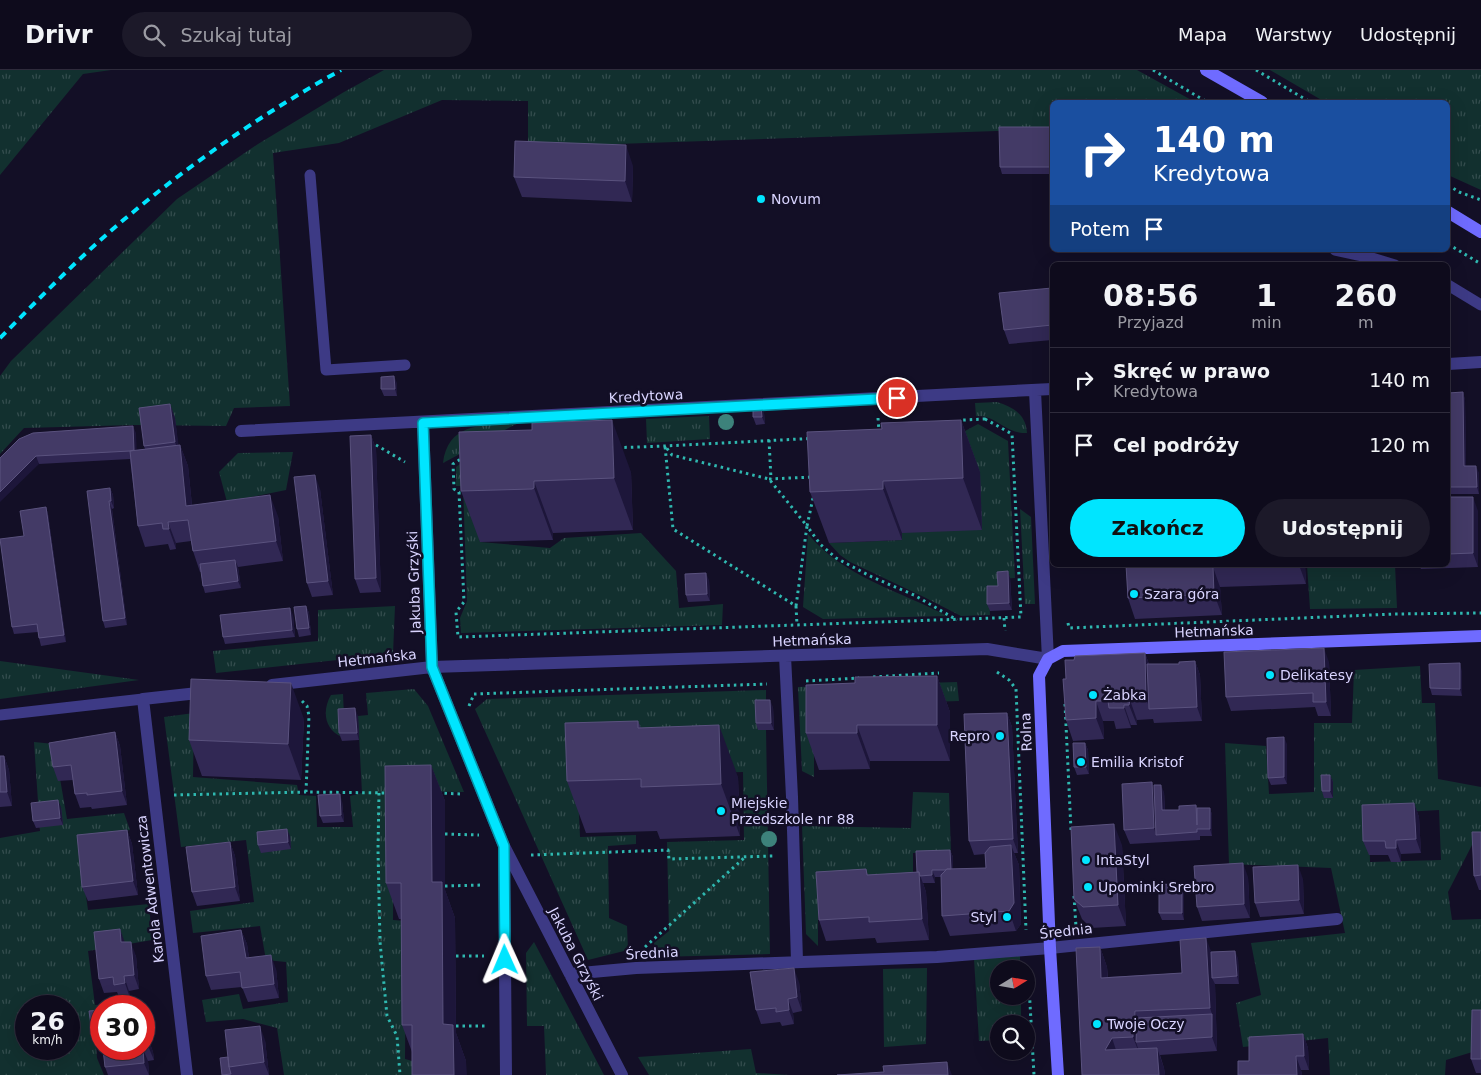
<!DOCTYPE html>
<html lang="pl">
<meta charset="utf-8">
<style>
:root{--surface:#0e0b1c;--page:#1c1929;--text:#f1f3f6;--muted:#9b9ba3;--line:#2e2b3b;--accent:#00e5ff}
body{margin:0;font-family:"DejaVu Sans",sans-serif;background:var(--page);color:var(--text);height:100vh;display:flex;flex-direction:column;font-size:19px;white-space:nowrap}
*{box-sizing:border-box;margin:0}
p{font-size:16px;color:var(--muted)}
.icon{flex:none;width:28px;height:28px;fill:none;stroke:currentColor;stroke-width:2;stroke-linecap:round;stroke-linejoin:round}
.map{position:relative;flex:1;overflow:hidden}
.side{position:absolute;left:1050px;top:192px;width:400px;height:305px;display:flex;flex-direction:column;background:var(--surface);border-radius:8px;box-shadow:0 5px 20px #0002,0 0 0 1px var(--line)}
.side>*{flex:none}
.banner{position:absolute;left:1050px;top:30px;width:400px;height:152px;border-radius:8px;box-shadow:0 5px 20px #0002,0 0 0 1px var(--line);background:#1a4fa0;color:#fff;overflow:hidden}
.needle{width:32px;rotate:79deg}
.buttons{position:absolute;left:990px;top:890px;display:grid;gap:10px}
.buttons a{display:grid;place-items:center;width:45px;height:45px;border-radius:50%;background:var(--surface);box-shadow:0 5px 20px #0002,0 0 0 1px var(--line);font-size:25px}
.speed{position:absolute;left:15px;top:925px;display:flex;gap:10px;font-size:25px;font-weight:700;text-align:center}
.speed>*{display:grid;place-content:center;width:65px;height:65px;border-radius:50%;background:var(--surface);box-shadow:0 5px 20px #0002,0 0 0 1px var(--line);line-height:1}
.speed small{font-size:12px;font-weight:400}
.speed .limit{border:8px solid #d22;background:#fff;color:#111}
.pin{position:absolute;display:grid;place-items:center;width:42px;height:42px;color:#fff;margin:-21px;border:2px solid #fff;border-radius:50%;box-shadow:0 1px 5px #0007}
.me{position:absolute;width:55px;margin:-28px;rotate:359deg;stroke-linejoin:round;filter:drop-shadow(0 0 4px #0008)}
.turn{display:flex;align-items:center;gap:18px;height:105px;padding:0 20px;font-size:22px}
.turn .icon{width:65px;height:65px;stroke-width:2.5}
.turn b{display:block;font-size:35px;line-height:42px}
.then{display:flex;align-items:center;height:48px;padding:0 20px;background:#0003;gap:10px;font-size:19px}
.eta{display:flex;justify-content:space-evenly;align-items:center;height:85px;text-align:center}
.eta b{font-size:30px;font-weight:700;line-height:35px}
.cta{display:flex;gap:10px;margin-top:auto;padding:10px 20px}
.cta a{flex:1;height:58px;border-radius:30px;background:var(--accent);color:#111;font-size:20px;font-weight:700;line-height:58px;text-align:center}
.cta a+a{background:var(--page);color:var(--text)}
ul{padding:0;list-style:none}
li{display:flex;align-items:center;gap:15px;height:65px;padding:0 20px;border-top:1px solid var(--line)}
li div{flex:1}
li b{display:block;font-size:19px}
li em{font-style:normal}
header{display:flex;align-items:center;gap:30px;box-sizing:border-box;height:70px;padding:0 25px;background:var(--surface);border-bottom:1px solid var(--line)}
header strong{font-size:24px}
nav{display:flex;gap:28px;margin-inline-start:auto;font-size:18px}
.search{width:350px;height:45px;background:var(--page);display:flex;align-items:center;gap:12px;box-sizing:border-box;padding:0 18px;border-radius:28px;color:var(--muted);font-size:19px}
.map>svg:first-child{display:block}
.grass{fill:url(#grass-tufts);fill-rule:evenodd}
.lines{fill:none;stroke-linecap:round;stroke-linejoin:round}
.path{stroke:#2fb8b0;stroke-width:3;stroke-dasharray:2.5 4;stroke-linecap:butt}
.lane{stroke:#3d3a85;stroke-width:11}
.street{stroke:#3d3a85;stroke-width:12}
.secondary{stroke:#6f6bff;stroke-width:12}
.rail{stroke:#00e5ff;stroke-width:4;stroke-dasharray:8 6;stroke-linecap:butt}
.tree{fill:#3d827b}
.wall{fill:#312854}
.shaded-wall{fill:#1d163a}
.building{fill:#433a66;stroke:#5a527e}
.route-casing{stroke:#0095a6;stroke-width:12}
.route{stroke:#00e5ff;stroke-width:9}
.poi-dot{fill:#00e5ff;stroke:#130f26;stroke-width:2}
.labels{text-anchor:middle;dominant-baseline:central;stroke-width:5;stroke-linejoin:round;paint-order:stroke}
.poi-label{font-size:14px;fill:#d9d4ff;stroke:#130f26;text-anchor:start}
.street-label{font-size:14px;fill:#d9d4ff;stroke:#130f26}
</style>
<header>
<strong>Drivr</strong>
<div class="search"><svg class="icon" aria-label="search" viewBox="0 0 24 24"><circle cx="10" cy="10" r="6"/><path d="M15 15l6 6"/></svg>Szukaj tutaj</div>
<nav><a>Mapa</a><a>Warstwy</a><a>Udostępnij</a></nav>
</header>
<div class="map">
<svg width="1481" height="1005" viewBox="0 0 1481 1005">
<defs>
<pattern id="grass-tufts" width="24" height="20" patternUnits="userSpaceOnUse" patternTransform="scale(1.25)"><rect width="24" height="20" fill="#12302f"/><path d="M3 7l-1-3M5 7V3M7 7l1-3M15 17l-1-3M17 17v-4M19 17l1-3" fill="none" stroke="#344d4e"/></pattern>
</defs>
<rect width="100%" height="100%" fill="#130f26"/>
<path class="grass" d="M0,0h111l-28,4 -83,101z
M384,0h753l58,32h-143v27l-524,18v-46l-86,-1 -103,43 -66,10 17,253 -56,2 -8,18 -91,-1 -111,3 -24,26v-78l11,-15 166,-162 81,-55 86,-52z
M1270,0h211v120l-33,-15v-73h-123z
M997,332c16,5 29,12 30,31 -22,1 -30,-18 -51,-17l-1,-13z
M709,346l1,23 -63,4 -1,-24z
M518,353l-75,40c5,-42 43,-38 75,-40z
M978,354l30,17 7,137 -15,1v14h-11l1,22 -29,1 -37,-19 -74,-35 -10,-7 -11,-12 73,-3v-7l52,-96z
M293,382l-7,38 -59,12 -8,-30 19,-19z
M470,387l10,85 70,6 14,-10 77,-5 35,38 3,37 44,-4 -1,21 -261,8 -1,-15 7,-17 -4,-115h-7v-19z
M1020,439l11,8 4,87h-10z
M808,464c35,43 92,57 139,82l-124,3 -20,-12z
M1307,495h88l2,43 -87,1z
M395,536l-2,48 -177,19 -3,-22 105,-10v-31z
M0,591l139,19 -139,19z
M1420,596l2,37h13l3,76 43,8v55l-8,1 -25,49 4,28 29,-1v96l-2,35 -33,10 -1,15h-115l-2,-37 -85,9 -7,-44 25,-8 -10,-52 94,-10 -14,-65 -102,-4 -4,-121 41,3 3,48 45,-2v-69h38l2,-53zM1439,740l2,50 -71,2 -1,-48z
M957,612l2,19 -97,3 -48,8v65l-12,-6 -4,-84z
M414,619l14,17 36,86 -70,-1 -1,129 13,1 -1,138 22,6v10h-143l-7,-47 -34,-9 -37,3 -4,-22 37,-6 4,15 45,-7 -2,-40 -20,-2 -6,-34 -67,7 -3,-22 64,-9 -8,-62 -65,7 -17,-130 30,-4 -1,64 104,8 2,10 17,1 1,31h36l-3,-31 12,-3 -4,-77 10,-1 -2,-22z
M766,620v17l-7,23h7l4,224 -114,3 -2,-14 15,-12 -2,-89 77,-2 -1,-68 -78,2 -88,-4 3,67 56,-2v9l-28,2 1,72 18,8 1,24 -40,10 -113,-251 12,-10z
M343,624l1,22 -2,21c-18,-7 -20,-27 -11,-42z
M34,672l20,2 13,75 57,-6 6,17 -52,11 10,69 61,-6 3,36 -64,11 7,54 19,-1 1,2h-14v12l-7,2 3,38 7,17h-104v-237l40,-7zM26,936h43v43h-43z
M913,722l36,1 2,59 -38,1v31l-95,1v61l-12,-12 -4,-108 109,2z
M534,872l70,133h-58l-2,-49h-17l-1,-73z
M1020,885v14h-21v27h22v28h-22v16l-20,1 -5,-82z
M927,898l-1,76 -42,3 -1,-78z
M751,979l5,24 34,2h-141l-11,-18z"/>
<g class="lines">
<path class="path" d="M1153,0l54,32
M1256,0l54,32
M1448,115l11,7 22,8
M1448,174l33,20
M878,348l1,13
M985,349l27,15 9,183 -563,20 -2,-25 8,-10 -5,-110 -5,-3 -1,-25 17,-11 195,-7 289,-15 9,-11z
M769,370l2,39
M376,375l29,17
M769,409l44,-2
M813,428l-6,28 13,18 16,14 36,19 42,18 43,25
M796,536l11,-80 -38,-47 -97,-24 -7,-9 8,83 123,77 1,19
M1004,548l1,13
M1068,553l1,5 326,-14 86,-1
M997,602l12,8 7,9 10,241
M873,607l66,-4
M806,611l53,-3
M302,631l5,5 2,10 -3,76 83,1
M1065,634l6,126
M469,636l5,-12 293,-10
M379,723l-1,57 2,92 7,74 10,20 3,39
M438,723l24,1
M174,725l132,-3
M445,764l34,1
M531,785l137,-5 1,9 105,-3
M445,816l38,-1
M1074,826l2,31
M645,877l99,-89
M456,886h28
M1028,898l6,107
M456,956h29"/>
<path class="lane" d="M310,105l16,195 79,-5
M1335,180l37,8 23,7
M1448,215l33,20
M0,645l143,-16"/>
<path class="street" d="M1448,294l33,-2
M423,353l9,244 72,179 118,229
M241,361l811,-42
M785,586l7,141 5,164
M272,615l160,-18 555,-18 61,10 -13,-268
M504,780l2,225
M570,904l66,-6 301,-11 113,-9 287,-29
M187,1005l-44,-376 64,-7"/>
<path class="secondary" d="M1206,0l56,32
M1448,142l33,20
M1058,1005l-8,-127 -11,-272 9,-17 15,-8 418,-15"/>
<path class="rail" d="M0,268c43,-43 85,-87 132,-125 65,-54 135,-102 209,-143"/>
</g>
<g class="tree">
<circle cx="726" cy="352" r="8"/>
<circle cx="769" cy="769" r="8"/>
</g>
<path class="wall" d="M1052,57v47h-50l-2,-7z
M633,96l-1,36 -110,-5 -8,-20z
M1052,218v52l-43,4 -5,-14z
M397,313v13h-13l-3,-7z
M1463,322l2,8 1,66 13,7v21h-31v-101z
M170,334l5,14 3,27h2l8,21 4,39 86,11 5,45 -45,6 3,21 -36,5 -2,-7 -2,-14h-1l-7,-21 -2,-10 -15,2v6l-6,1 -2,-6 -23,3 -7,-21 -8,-67 -91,5 -20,-25 117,-6v17l9,-1 -1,-3z
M764,343l1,11 -9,1 -3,-8z
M961,350l19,52 2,58 -80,3v7l-73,3 -19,-51 72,-63z
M459,362l172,40 2,58 -80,3v7h-3l-70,2 -19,-51z
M371,365l5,14 5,143 -21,1 -5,-14z
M110,418l3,7 1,13 -2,1 15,116 -22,3 -2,-7z
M320,419l13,106 -21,2 -5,-14z
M1448,427l30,14v56l-57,2 -2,-4h29z
M46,437l2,7 18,128 -25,4 -2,-8 -1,-6 -24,2 -2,-7 12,-91z
M1126,495h179l1,19 -86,3 2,28 -87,4 -7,-21z
M1008,501l2,7 2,32 -22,1 -3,-7 11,-18z
M709,510l1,21 -22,1 -2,-7z
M306,536l3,7 2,22 -12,2 -2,-8z
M293,545l2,22 -70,7 -2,-7z
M1145,583l4,11h30l16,-3 5,14 2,46 -48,2 -1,-4 -16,1v5h-6v3l-15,1 -2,-8h-11l1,18 -31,2 -7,-21v-41l8,-19z
M1329,592l2,54h-13l-3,-9 -84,4 -5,-14z
M1462,601v25l-30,-1 -2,-7z
M937,606l13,36v49h-80v8l-51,1 -13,-37 49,-50z
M773,637l1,23h-16l-2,-7z
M1007,643l5,14 6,126h-4l5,12 2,59 -5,7 -66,5 -8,-20 -1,-39h-6v6h-12l3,9 3,48 -52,3 -2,-5 -49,3 -7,-21 47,-51 2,6 49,-3 33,-22 3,7v12l33,-1 -1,-14 -11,1 -5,-14z
M358,646l1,24 -17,1 -3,-8z
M304,649l-3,61 -99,-4 -13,-36z
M638,651l3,7 97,49 2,59 -80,3 -3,-8 -71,2 -19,-52z
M115,662l5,14 7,59 -35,4 -1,-2 -11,1 -5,-14 -2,-14 -15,1 -5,-14z
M1085,673l3,7 1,24 -12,1 -3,-8z
M1287,674v40l-16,1 -3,-7z
M0,686h4l5,14 3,36 -12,1z
M431,695l14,36v89l10,28 1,115 10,28 -54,-9 -10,-27 -1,-106h-2l-13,-36z
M1330,705l3,7v16h-9l-2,-7z
M1154,720l10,2 1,18h14l17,-5 1,4 13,-1 2,7v21h-12v4l-70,4 -6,-14z
M342,731l2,21 -21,1 -3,-7z
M1414,733l5,14 2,36 -20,1v8h-10l-3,-7h-19l-6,-14z
M61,737l2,18 -27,3 -3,-7z
M127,760l5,14 6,51 -50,6 -6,-14z
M1481,762v58h-2l-5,-14z
M290,766l1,13 -30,4 -3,-8z
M230,772l5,14 5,45 -43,5 -5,-14z
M1122,775l4,81 -35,2 -9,-9 -8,-20z
M1248,807l2,41 -48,3 -5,-14z
M1303,809l1,35 -44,3 -5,-14z
M1182,815l2,7v28h-22l-3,-7z
M120,859l4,13 12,14 3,33 -10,2 1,7 -10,1 -3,-7 -13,1 -5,-14z
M241,860l6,14 2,14 27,11 3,29 -31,4 -6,-15 -31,3 -5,-14z
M1100,877l7,20 1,10 74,-4 29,-21 27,6 1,26h-24l2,67 -57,4 4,13 1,7h-83z
M799,912l3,29 -9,2 1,11 -12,2 -2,-4 -19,2 -5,-14z
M101,940v29l-5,1 -5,-14z
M1481,940v63h-5l-5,-14z
M144,961l1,7h3l5,14 1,8 -6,1 1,14h-41l-3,-8 -2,-18h41z
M1303,964l5,14 1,22h-8l1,5h-64l11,-14z
M265,970l4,35h-47l6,-18z"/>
<path class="shaded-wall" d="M626,75l7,21 -1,36 -7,-21z
M394,306l3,7v13l-2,-7z
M1463,322l2,8 1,73 -2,-7z
M170,334l5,14 5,38 -5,-14z
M761,336l3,7 1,11 -3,-7z
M612,350l19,52 2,58 -19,-52z
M961,350l19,52 2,58 -19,-52z
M133,356l3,7 1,25 -3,-7z
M371,365l5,14 5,143 -5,-14z
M180,375l8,21 6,60 -8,-20z
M36,386l3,8 -39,38v-10z
M1476,396l3,7v21l-2,-7z
M315,405l5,14 13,106 -5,-14z
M534,411l19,52v7l-19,-52z
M883,411l19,52v7l-19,-51z
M110,418l3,7 1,13 -3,-7z
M270,425l8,21 5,45 -7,-20z
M1473,427l5,14v56l-5,-14z
M109,431l3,8 15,116 -2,-7z
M46,437l2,7 18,128 -2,-7z
M168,452l8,21v6l-7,-20z
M235,490l3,7 3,21 -3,-7z
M1299,495h6l1,19z
M1213,497l7,20 2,28 -8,-21z
M1008,501l2,7 2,32 -3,-7z
M706,503l3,7 1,21 -3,-7z
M306,536l3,7 2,22 -2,-7z
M290,538l3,7 2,22 -3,-7z
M1324,578l5,14 2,54 -5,-14z
M1145,583l7,20 -2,36 -4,-10z
M1195,591l5,14 2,46 -5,-14z
M1460,593l2,8v25l-2,-7z
M937,606l13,36v49l-13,-36z
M291,613l13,36 -3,61 -13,-36z
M770,630l3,7 1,23 -3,-7z
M1130,630l7,20v5l-8,-20z
M1096,631l7,20 1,18 -8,-21z
M1124,635l7,20v3l-7,-20z
M355,638l3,8 1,24 -2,-7z
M1007,643l5,14 6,126 -5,-14z
M719,655l19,52 2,59 -19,-52z
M857,655l13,36v8l-13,-36z
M115,662l5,14 7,59 -5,-14z
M1284,667l3,7v40l-3,-7z
M1085,673l3,7 1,24 -3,-7z
M4,686l5,14 3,36 -5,-14z
M431,695l14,36v89l10,28 1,115 10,28 1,14h-13l-11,-51 -11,-142z
M1330,705l3,7v16l-3,-7z
M1152,712l5,14 -1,39 -2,-7z
M1161,715l3,7 1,25 -3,-7z
M340,724l2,7 2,21 -3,-7z
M58,730l3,7 2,18 -3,-7z
M1414,733l5,14 2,36 -5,-14z
M1210,738l2,7v21l-2,-7z
M1114,754l8,21 4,81 -8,-21z
M287,759l3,7 1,13 -3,-7z
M127,760l5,14 6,51 -5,-14z
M1396,770l5,14v8l-5,-14z
M230,772l5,14 5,45 -5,-14z
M1011,775l8,20 2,59 -5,7 -7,-20z
M950,780l3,7v20l-2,-7z
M1243,793l5,14 2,41 -6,-14z
M1298,795l5,14 1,35 -5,-14z
M932,800l3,7v6l-3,-8z
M919,802l7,20 3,48 -7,-21z
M1182,815l2,7v28l-2,-7z
M120,859l5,14 -4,-1z
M241,860l6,14 4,28 -5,-14z
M1206,868l8,21 -2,19 3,6 2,67 -5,-14v-23l-2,-6z
M131,872l5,14 3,33 -5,-14z
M1100,877l7,20 2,31 -8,-20z
M1235,881l3,7 1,26 -2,-8z
M271,885l5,14 3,29 -5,-14z
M794,898l5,14 3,29 -5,-14z
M124,906l5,15 1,7 -5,-15z
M788,929l5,14 1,11 -5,-14z
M1135,941l7,21 -1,10 -6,-17z
M1133,955l6,17h-3l5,16 -8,-21z
M260,956l5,14 4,35 -5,-13z
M1303,964l5,14 1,22 -5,-14z
M148,968l5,14 1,8 -6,-14z
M1112,968l7,21 -14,-9z
M1157,978l7,20 1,7h-6z
M143,979l5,12 1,14 -5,-12z
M1296,986l5,14 1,5h-5z
M947,992l5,13h-4z"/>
<path class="building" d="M999,57h53v40h-52z
M515,71l111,4 -1,36 -111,-4z
M1052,218v37l-48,5 -5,-37z
M394,306l1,13h-14v-12z
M1463,322l1,74h12l1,21h-29v-94z
M170,334l5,38 -31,4 -5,-38z
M753,336h8l1,11h-9z
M612,350l2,58 -80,3v7l-2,1 -71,2 -2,-59 73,-2v-7z
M961,350l2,58 -80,3v8l-73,3 -3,-60 75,-3 -1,-6z
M133,356l1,24 -4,1 -94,5 -36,36v-34l19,-19 14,-6z
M371,365l5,143 -21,1 -5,-143z
M180,375l6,61 84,-11 6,46 -83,10 -5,-31 -20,2 1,7h-6l-1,-6 -24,3 -8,-75z
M315,405l13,106 -21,2 -13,-106z
M110,418l1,13h-2l16,117 -22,3 -16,-130z
M1448,427h25v56l-25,1z
M46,437l18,128 -25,3 -2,-14 -25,3 -12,-88 24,-3 -4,-25z
M235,490l3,21 -35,5 -3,-22z
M1126,495h126l-39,2 1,27 -86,4z
M1008,501l1,32 -22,1v-18h11l-1,-14z
M706,503l1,21 -21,1 -1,-21z
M306,536l3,22 -12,1 -3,-22z
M290,538l2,22 -69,7 -3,-22z
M1324,578l2,54h-13v-9l-87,4 -2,-45z
M1145,583l1,46 -16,1 -1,5h-5v3h-15l-1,-7h-12v17l-30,2 -3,-41h3l-1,-19h9l1,-4z
M1195,591l2,46 -48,2 -2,-45h32v-2z
M1460,593v26l-30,-1 -1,-24z
M937,606v49h-80v8h-51v-48l49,-2v-6z
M191,609l100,4 -3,61 -99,-4z
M755,630h15l1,23h-15z
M355,638l2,25h-18l-1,-24z
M1007,643l6,126 -44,2 -5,-127z
M638,651v7l81,-3 2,59 -80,3v-8l-74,2 -2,-58z
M115,662l7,59 -35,4v-2l-12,1 -4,-29 -18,2 -4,-24z
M1284,667v40l-16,1 -1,-40z
M1073,673h12l1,24h-12z
M0,686h4l3,36h-7z
M431,695l1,117h10l1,142 10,1 1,50h-42v-50h-10l-1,-142h-15l-1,-117z
M1321,705h9v16h-8z
M1152,712l2,46 -30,2 -2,-46z
M1154,715h7l1,25h17v-4l17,-1 1,20v-17h13v21h-13v3l-41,3z
M340,724l1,21 -21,1 -2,-21z
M58,730l2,18 -27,3 -2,-18z
M1414,733l2,36 -20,1v8h-10l-1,-7h-22l-1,-36z
M1114,754l4,81 -35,2 -9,-8 -3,-72z
M287,759l1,13 -30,3 -1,-13z
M127,760l6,51 -51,6 -5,-52z
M1472,762h9v43l-7,1z
M230,772l5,45 -43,5 -6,-45z
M1011,775l3,58 -5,8 -67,5 -1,-41 6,-6 39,-1 -1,-15 5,-6z
M950,780l1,19h-4l-2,1h-13v5l-12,1 -1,-4h-2l-1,-21z
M1243,793l1,41 -47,3 -3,-41z
M1298,795l1,35 -44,3 -2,-36z
M866,799l1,6 52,-3 3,47 -53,3v-5l-50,3 -3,-48z
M1159,814l23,1v28h-23z
M120,859l1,13h10l3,33 -10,1 1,7 -11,2 -1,-8 -14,2 -5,-47z
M241,860l5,28 25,-3 3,29 -32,4 -2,-16 -34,4 -5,-40z
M1206,868l4,70 -75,3v14h-2v12l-21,1 -7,12 52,-2 2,27h-77l-6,-127 24,-1 1,31 81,-5 -2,-33z
M1235,881l2,25 -25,2 -1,-26z
M794,898l3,29 -9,2 1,11 -13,2v-4l-20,2 -6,-38z
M101,940v26l-1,-11 -9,1 -2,-15z
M1472,940h9v49h-10z
M1212,944v23l-76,5 1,-24z
M260,956l4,36 -35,5 -4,-37z
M1303,964l1,22h-8l1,19h-59v-14h11v-24z
M144,968h4v8h-4z
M103,979h40l1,14 -39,4z
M228,987l1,10 2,7 -9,1 -2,-17z
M947,992l1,13h-111l47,-3 -1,-6z"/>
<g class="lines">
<g class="route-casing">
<path id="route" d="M505,890l-1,-114 -72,-179 -9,-244 474,-25"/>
</g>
<use href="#route" class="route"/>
</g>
<g class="poi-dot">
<circle cx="761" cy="129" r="5"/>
<circle cx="1134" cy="524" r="5"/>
<circle cx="1270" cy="605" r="5"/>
<circle cx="1093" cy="625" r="5"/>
<circle cx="1000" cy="666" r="5"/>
<circle cx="1081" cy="692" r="5"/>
<circle cx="721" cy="741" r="5"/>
<circle cx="1086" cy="790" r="5"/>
<circle cx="1088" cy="817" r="5"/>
<circle cx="1007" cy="847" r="5"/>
<circle cx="1097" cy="954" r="5"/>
</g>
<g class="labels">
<g class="poi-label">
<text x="771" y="129">Novum</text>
<text x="1144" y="524">Szara góra</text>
<text x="1280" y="605">Delikatesy</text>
<text x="1103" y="625">Żabka</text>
<text x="990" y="666" text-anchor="end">Repro</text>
<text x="1091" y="692">Emilia Kristof</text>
<text x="731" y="733">Miejskie<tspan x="731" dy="16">Przedszkole nr 88</tspan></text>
<text x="1096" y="790">IntaStyl</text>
<text x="1098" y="817">Upominki Srebro</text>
<text x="997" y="847" text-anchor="end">Styl</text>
<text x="1107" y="954">Twoje Oczy</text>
</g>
<g class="street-label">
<text transform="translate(646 326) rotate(-3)">Kredytowa</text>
<text transform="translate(414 512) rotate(-92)">Jakuba Grzyśki</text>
<text transform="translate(1214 561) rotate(-2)">Hetmańska</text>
<text transform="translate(812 570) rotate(-2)">Hetmańska</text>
<text transform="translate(377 588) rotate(-6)">Hetmańska</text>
<text transform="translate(1026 662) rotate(-92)">Rolna</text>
<text transform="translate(150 819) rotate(-97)">Karola Adwentowicza</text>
<text transform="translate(1066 861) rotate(-6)">Średnia</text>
<text transform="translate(652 883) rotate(-3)">Średnia</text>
<text transform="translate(576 884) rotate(63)">Jakuba Grzyśki</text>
</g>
</g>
</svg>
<div class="buttons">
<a><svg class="needle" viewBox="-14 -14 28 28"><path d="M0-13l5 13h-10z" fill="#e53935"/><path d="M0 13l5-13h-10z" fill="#9b9ba3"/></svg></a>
<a><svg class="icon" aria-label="search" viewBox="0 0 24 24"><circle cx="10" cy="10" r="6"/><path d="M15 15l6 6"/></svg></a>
</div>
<div class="speed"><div>26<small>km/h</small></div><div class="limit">30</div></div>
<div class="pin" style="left:897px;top:328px;background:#d93025"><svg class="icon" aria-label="arrive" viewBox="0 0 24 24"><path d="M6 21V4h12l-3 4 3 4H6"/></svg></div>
<svg class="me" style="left:505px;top:890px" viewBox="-20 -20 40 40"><path d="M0-17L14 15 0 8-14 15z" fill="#00e5ff" stroke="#fff" stroke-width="4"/></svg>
<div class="banner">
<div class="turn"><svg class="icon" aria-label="right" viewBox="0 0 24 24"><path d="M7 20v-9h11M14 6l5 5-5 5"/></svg><div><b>140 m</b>Kredytowa</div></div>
<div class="then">Potem<svg class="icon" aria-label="arrive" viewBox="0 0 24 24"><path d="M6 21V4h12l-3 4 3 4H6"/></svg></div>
</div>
<section class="side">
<div class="eta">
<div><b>08:56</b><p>Przyjazd</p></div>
<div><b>1</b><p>min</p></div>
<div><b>260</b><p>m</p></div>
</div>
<ul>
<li><svg class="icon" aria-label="right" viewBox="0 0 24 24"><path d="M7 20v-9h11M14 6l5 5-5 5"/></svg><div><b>Skręć w prawo</b><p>Kredytowa</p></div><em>140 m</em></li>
<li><svg class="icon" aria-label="arrive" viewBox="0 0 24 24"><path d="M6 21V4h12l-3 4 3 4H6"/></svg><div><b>Cel podróży</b></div><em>120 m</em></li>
</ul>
<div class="cta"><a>Zakończ</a><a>Udostępnij</a></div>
</section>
</div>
